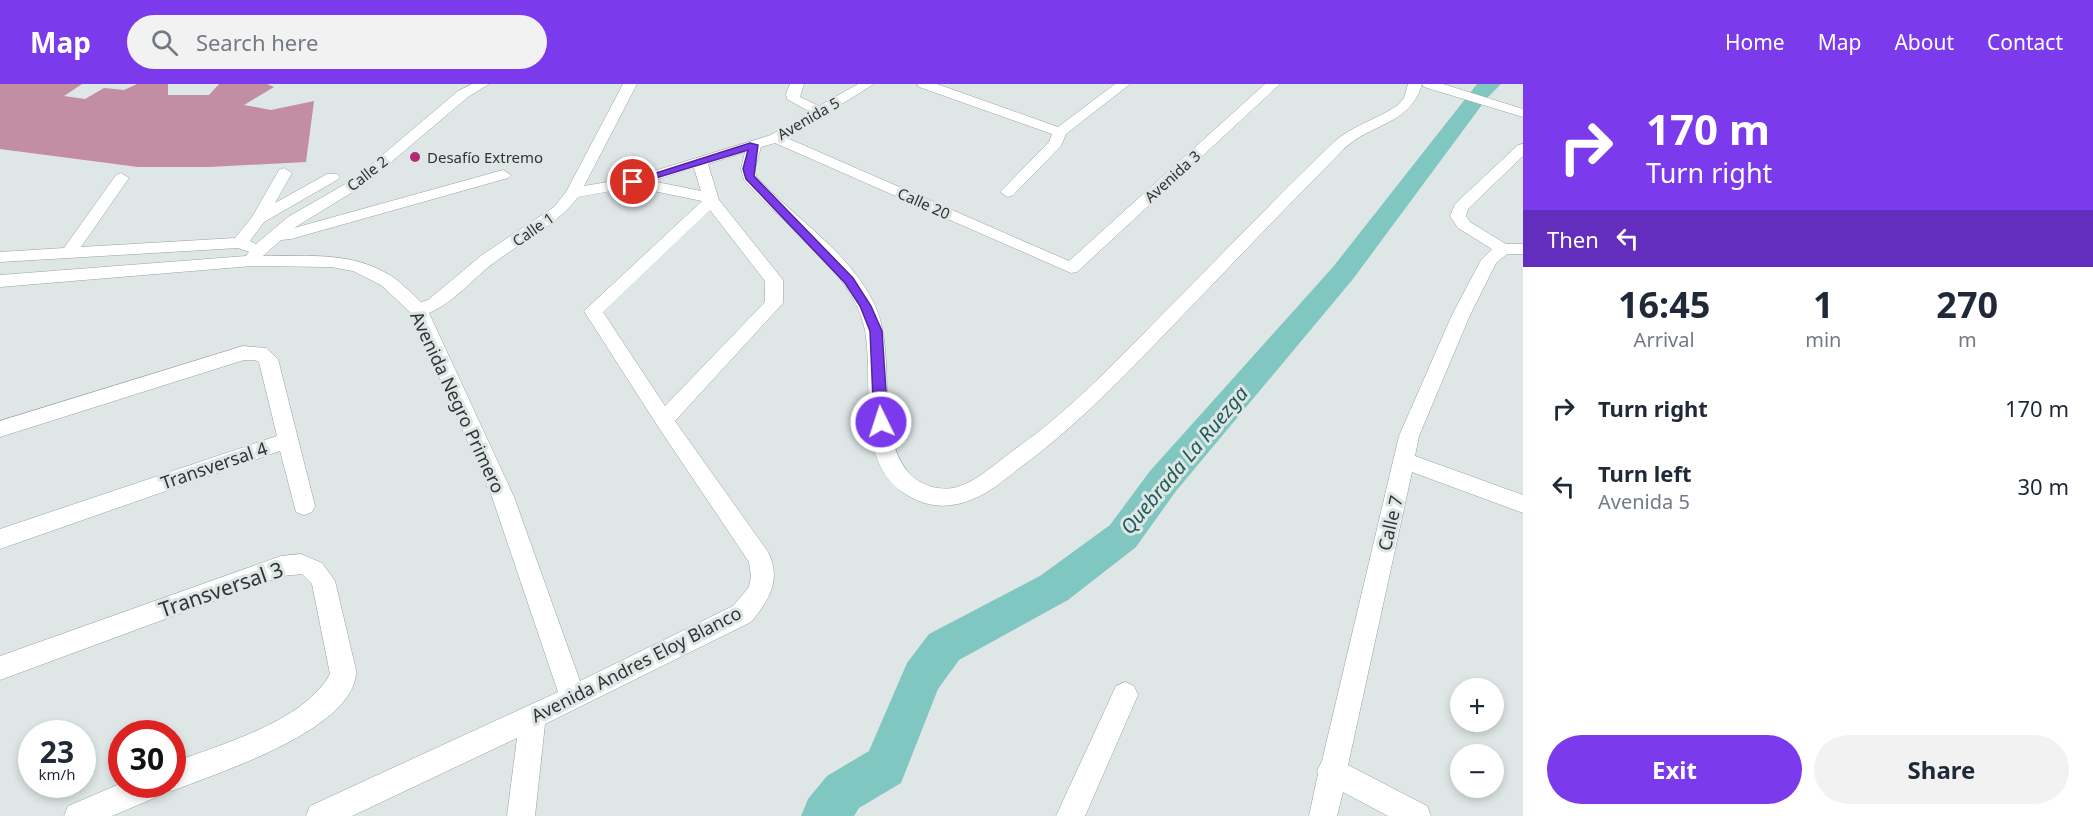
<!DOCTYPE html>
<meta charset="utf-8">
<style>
:root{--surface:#fff;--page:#f2f2f3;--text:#1f2937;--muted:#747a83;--accent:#7c3aed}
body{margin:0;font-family:"Noto Sans",sans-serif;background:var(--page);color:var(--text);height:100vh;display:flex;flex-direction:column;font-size:22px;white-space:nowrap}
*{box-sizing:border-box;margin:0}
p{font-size:20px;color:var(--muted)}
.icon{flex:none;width:33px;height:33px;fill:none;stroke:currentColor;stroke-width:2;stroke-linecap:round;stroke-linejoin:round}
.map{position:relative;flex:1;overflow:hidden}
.details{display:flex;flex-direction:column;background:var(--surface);width:570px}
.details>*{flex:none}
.banner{background:#7c3aed;color:#fff;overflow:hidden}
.controls{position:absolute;left:1450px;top:594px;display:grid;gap:12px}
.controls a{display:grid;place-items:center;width:54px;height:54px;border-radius:50%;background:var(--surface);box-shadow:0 3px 9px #0003;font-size:30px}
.speed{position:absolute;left:18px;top:636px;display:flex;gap:12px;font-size:30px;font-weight:700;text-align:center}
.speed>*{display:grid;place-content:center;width:78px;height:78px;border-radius:50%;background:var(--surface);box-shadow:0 3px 9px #0003;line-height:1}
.speed small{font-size:15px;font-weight:400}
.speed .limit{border:9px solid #d22;background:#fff;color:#111}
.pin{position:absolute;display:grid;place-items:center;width:51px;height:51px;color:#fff;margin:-26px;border:3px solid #fff;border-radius:50%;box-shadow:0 2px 6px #0007}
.me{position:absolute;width:66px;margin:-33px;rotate:356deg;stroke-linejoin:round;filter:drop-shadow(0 0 4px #0008)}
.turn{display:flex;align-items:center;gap:21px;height:126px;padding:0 24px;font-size:27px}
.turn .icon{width:78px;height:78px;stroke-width:2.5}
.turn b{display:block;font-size:42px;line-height:51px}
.then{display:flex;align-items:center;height:57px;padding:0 24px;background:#0003;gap:12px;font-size:22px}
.eta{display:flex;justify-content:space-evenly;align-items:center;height:102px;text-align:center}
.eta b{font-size:36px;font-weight:700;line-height:42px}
.cta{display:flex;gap:12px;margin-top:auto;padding:12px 24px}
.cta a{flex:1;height:69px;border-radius:36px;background:var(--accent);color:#fff;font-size:24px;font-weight:700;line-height:69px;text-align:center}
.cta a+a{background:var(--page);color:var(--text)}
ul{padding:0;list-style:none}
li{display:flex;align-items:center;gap:18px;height:78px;padding:0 24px}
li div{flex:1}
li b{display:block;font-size:22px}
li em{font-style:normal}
header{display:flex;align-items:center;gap:36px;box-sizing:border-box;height:84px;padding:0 30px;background:var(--accent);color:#fff}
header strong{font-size:28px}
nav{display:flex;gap:33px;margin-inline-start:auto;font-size:21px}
.search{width:420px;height:54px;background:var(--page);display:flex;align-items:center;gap:15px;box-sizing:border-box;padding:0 21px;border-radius:33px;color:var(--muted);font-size:22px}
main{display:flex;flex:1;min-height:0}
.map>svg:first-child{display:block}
.forest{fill:#c38da3}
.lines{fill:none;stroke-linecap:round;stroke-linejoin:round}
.river{fill:#80c6c1;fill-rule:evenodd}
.minor-casing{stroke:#9aa1a1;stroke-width:1}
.minor{fill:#fff;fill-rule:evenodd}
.route{fill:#7c3aed;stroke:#51269a;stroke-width:1.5}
.poi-dot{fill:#b02b71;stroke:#dee6e6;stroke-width:2}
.labels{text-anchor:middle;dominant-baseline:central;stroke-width:6;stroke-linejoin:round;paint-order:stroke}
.far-street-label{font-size:15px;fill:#313434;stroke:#dee6e6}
.far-poi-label{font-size:15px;fill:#313434;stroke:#dee6e6;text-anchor:start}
.street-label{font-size:18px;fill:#313434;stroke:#dee6e6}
.water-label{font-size:20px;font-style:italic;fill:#215c59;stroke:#dee6e6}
.near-street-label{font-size:21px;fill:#313434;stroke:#dee6e6}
</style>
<header>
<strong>Map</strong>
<div class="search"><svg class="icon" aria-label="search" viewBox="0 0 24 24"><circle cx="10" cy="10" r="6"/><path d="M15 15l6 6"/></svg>Search here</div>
<nav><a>Home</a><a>Map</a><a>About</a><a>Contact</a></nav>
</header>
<main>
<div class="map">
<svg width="1523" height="732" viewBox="0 0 1523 732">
<rect width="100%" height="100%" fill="#dee6e6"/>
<path class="forest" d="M0,0h82l-18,12 21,3 19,-11 20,2 13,-6h31v11h41l10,-11h48l7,3 -30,18 27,5 43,-9 -8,61 -97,5h-71l-138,-18z"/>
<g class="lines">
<path class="river" d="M1477,0h24l-14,14 -134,181 -177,212 -40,56 -68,53 -109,60 -21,29 -37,94 -42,25 -5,8h-53l7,-17 19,-23 42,-25 38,-88 22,-29 111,-58 70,-51 40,-54 183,-204z"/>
<g class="minor-casing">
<path id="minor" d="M472,0h17l-21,13 -104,88 -70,43 209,-58 8,5 -3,3 -217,61 -10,1 -18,16c44,0 93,-5 131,22 10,7 18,16 27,24l7,-2 54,-45 72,-48 12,-15 57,-108h14l-53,102 47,-8 140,-43 39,-23 -23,-13 -1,-5 4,-10h14l-4,13 19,9 39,-22h16l-87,54 282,123 196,-177h15l-203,188 -6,1 -296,-130 -14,4 -6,22 1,7c39,43 97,78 120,132 21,50 -2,122 32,164 11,13 32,20 49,15 20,-6 38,-23 54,-35 51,-35 94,-79 137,-123 62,-62 122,-126 186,-187 17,-16 44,-23 64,-37l6,-7 4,-14h14c-12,42 -53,39 -79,66 -63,63 -123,127 -185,191 -44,46 -89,91 -141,129 -14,11 -28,23 -44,29 -23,10 -45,9 -66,-4 -55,-32 -31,-118 -43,-169 -14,-58 -82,-102 -120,-146l-3,-11 4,-17 -37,12 11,36 64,80v23l-108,118 93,131c14,27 1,49 -17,70l-206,102 -10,92h-28l10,-78 -165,78h-46l4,-10 248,-114 -66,-195 -81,-184 -30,-28 -28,-14 -22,-4 -79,-1 -252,21v-12l246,-19 3,-4 -11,-4 -238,14v-10l64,-4 52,-73 5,-2 8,5 -48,69 154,-9 17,-21 27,-47 5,-2 8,5 -17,30 52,-29h10l3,3 -3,3 -73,42 -14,19 6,3 32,-27 66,-38 104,-88zM694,84l7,23 -49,-10zM634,103l68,14 -118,110 73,114 92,137 2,14 -2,11 -16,19 -153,75 -66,-184 -85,-184c26,-11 44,-35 66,-51 28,-21 62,-37 83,-65zM710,126l55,71v21l-100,104 -62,-94z
M917,0h20l121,43 57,-43h15l-64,50 -5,12 -48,49 -5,2 -8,-5 3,-3 46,-47 3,-8 -133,-47z
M1422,0h21l80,25v8l-99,-30z
M1523,60v12l-55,53 -2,7 4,6 36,22h17v10h-16l-11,9 -26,52 -51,121 -4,20 108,39v18l-111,-41 -64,293 79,41 4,10h-43l-45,-24 -6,24h-28l9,-42 -1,-3 5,-10 77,-325 53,-121 29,-55 11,-11 -34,-21 -8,-12 5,-12 63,-59z
M243,262l23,2 12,11 37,147 -3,6 -8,3 -8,-3 -16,-61 -280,98v-20l277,-93 -18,-74 -4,-2h-11l-244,77v-16z
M301,470l21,9 13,18 21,89c2,59 -139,103 -184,121l-6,-2 -2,5 -52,22h-48l4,-10 54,-23 50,1v-21c49,-19 132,-41 158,-89l-18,-90 -10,-10 -20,2 -282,104v-24l281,-100z
M1125,598l9,4 4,9 -53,121h-29l60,-130z"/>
</g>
<use href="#minor" class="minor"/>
</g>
<path class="route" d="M750,59l8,2 -4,31 99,102 18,28 11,25 6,91 -2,4 -5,1 -7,-5 -4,-91 -10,-25 -15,-23 -99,-104 -3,-10 5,-19 -112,34 -8,-2z"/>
<circle class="poi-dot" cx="415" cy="73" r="6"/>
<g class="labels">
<g class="far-street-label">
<text transform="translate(808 34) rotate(-30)">Avenida 5</text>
<text transform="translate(367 89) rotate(-38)">Calle 2</text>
<text transform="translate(1172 92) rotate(-42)">Avenida 3</text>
<text transform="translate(924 119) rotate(24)">Calle 20</text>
<text transform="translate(533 145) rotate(-35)">Calle 1</text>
</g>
<g class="far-poi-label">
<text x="427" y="73">Desafío Extremo</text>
</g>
<g class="street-label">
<text transform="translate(458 318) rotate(65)">Avenida Negro Primero</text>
<text transform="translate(214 381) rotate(-19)">Transversal 4</text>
<text transform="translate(1390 439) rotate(-77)">Calle 7</text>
<text transform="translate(636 580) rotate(-27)">Avenida Andres Eloy Blanco</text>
</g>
<g class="water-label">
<text transform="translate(1184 376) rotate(-50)">Quebrada La Ruezga</text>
</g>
<g class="near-street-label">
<text transform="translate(221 505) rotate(-19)">Transversal 3</text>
</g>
</g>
</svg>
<div class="controls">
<a>+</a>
<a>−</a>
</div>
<div class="speed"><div>23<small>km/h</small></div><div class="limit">30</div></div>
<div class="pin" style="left:633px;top:98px;background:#d93025"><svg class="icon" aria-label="arrive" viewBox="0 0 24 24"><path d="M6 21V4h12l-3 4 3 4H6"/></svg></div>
<svg class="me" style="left:881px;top:338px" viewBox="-20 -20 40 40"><circle r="17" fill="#7c3aed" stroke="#fff" stroke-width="3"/><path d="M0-11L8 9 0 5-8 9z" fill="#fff"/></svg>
</div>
<section class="details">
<div class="banner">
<div class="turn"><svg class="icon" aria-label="right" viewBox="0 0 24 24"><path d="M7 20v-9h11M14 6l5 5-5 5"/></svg><div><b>170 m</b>Turn right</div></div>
<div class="then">Then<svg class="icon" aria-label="left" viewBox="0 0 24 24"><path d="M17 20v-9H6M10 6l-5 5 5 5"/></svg></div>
</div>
<div class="eta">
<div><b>16:45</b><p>Arrival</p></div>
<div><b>1</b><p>min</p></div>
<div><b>270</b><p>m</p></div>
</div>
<ul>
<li><svg class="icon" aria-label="right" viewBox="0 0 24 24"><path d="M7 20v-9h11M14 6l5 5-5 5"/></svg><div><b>Turn right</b></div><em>170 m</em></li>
<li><svg class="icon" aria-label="left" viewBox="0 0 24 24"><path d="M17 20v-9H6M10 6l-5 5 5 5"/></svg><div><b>Turn left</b><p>Avenida 5</p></div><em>30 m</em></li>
</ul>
<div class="cta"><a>Exit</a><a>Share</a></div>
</section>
</main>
